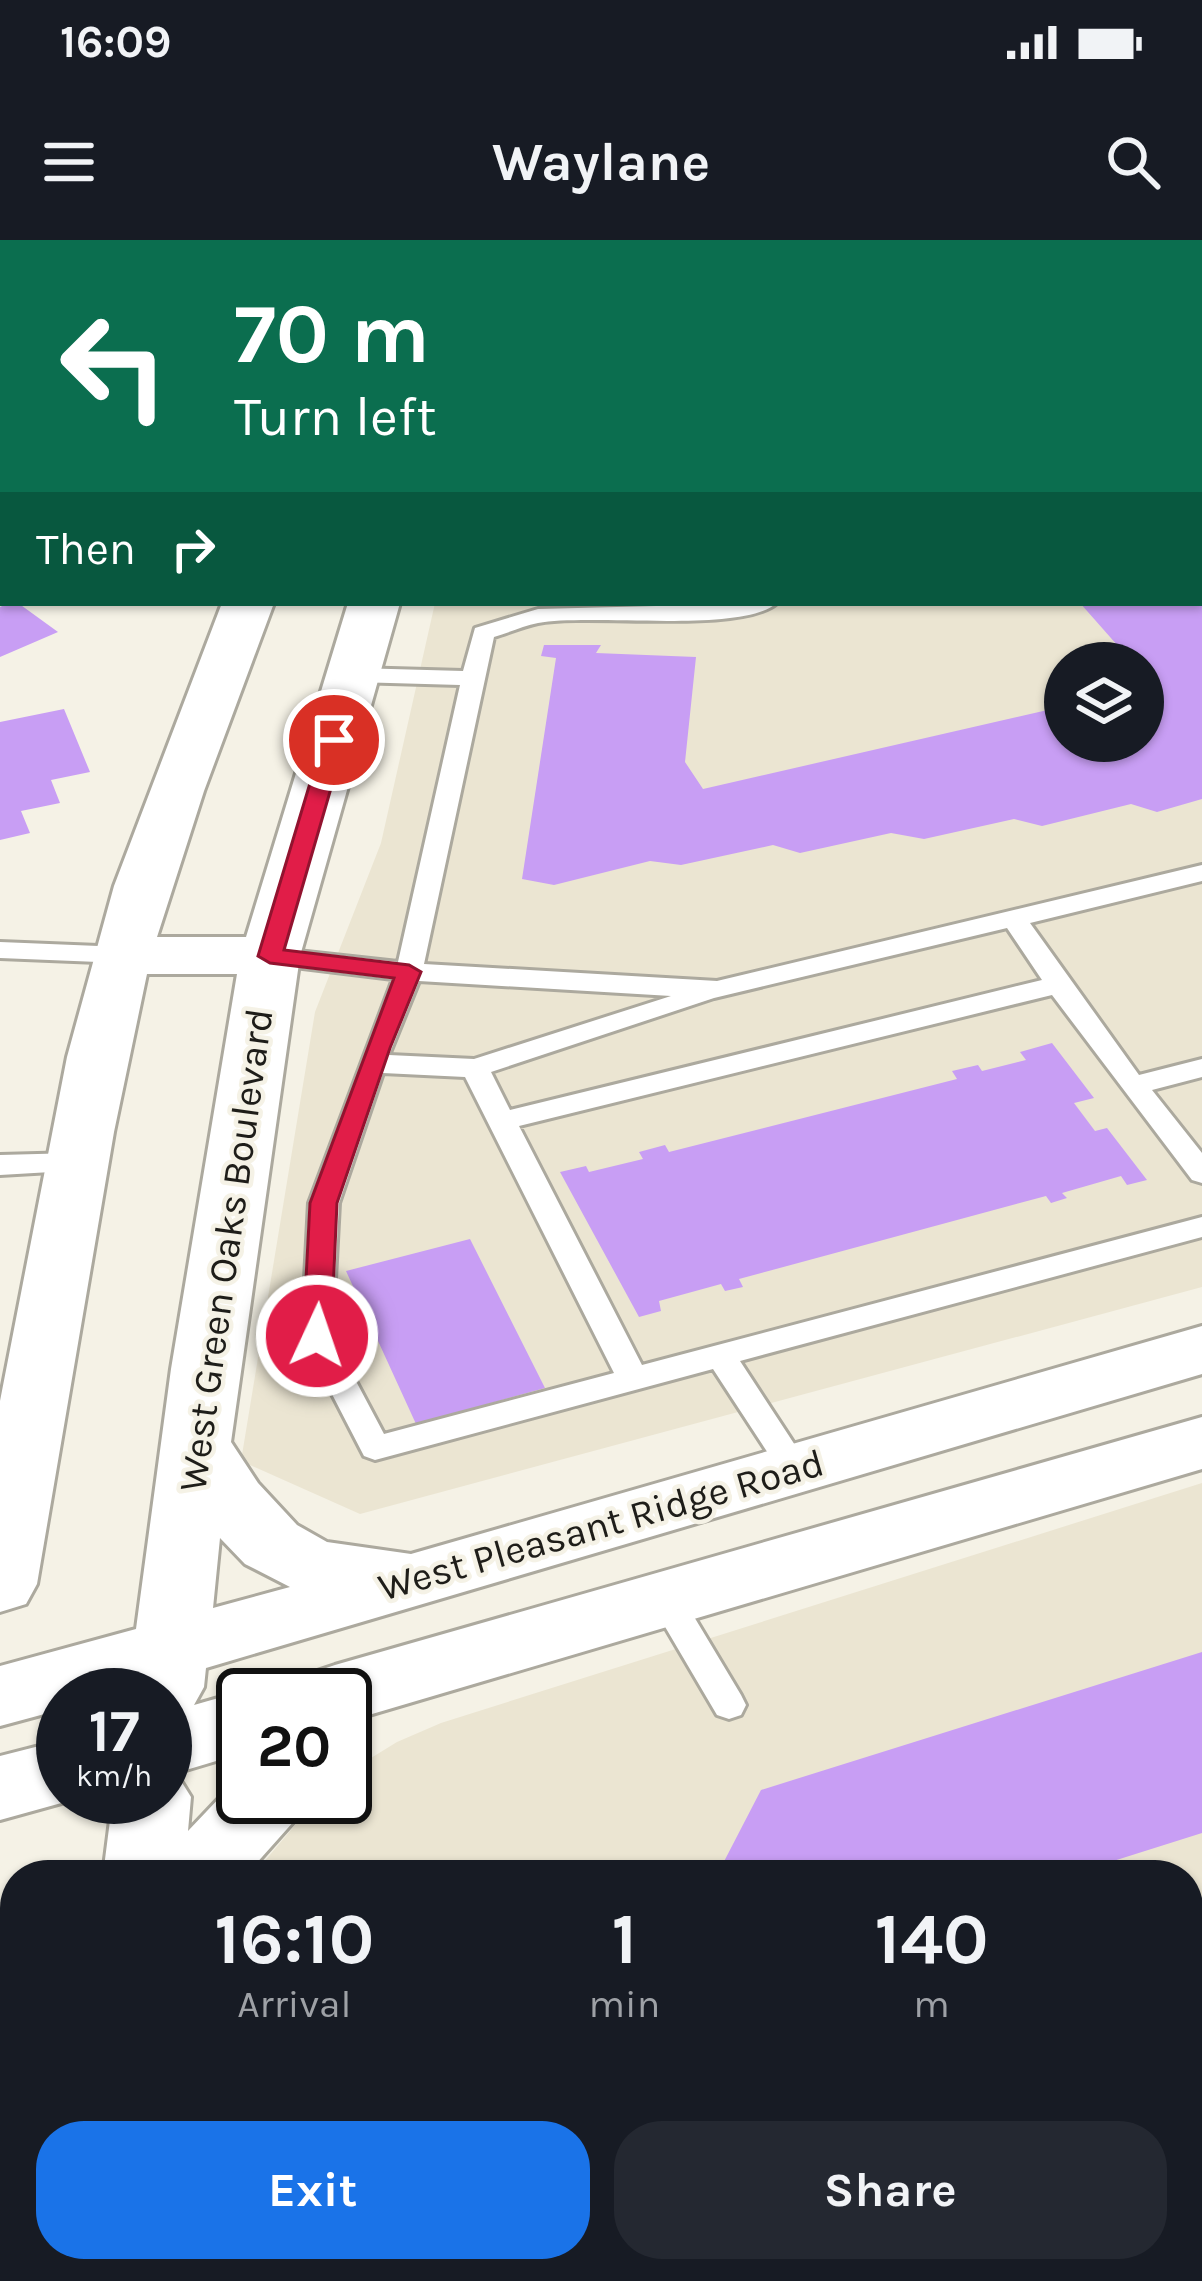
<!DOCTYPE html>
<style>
:root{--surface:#171b24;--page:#242831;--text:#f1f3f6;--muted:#9ea1a6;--accent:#1a73e8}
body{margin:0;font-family:Karla,sans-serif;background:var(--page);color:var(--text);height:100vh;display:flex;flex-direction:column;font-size:45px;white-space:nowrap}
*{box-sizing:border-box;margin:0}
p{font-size:39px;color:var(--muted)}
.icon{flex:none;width:66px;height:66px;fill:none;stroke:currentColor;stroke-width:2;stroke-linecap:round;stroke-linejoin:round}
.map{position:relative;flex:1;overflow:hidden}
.panel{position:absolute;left:0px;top:1620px;width:1203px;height:423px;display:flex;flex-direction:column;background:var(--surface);border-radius:48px 48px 0 0;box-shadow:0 3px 9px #0004}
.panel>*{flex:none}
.hud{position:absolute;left:0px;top:0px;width:1203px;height:366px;box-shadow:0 3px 9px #0004;background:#0b6e4f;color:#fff;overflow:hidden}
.fabs{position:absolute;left:1044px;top:402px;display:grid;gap:24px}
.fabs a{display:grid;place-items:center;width:120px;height:120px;border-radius:50%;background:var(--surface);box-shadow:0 3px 9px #0004;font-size:60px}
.speed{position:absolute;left:36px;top:1428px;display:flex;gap:24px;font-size:60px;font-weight:700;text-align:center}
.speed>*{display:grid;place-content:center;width:156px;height:156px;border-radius:50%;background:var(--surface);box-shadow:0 3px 9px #0004;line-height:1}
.speed small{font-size:30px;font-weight:400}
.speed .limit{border:6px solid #111;border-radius:18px;background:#fff;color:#111}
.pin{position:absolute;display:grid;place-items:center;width:102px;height:102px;color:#fff;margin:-51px;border:6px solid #fff;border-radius:50%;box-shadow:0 3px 12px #0007}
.me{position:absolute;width:132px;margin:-66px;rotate:3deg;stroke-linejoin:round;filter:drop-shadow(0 0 9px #0008)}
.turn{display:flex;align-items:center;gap:42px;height:252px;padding:0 36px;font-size:54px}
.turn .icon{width:156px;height:156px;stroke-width:2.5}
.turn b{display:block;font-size:84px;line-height:102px}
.then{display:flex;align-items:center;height:114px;padding:0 36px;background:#0003;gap:24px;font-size:45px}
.eta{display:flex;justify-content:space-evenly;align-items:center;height:204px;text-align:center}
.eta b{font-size:72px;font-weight:700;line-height:84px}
.action{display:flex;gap:24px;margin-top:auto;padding:24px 36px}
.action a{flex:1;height:138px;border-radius:48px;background:var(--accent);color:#fff;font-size:48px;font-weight:700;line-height:138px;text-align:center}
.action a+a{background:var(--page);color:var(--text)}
.status{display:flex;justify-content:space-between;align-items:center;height:84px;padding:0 60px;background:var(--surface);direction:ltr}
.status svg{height:33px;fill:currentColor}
header{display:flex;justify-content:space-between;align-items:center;height:156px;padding:0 36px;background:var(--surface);font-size:54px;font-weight:700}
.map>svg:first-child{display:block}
.built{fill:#ebe5d2;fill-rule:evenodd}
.building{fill:#c89ef4}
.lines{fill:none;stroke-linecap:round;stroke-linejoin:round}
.service-casing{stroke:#aca99e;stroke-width:6}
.minor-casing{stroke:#aca99e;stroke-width:6}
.secondary-casing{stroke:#aca99e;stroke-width:6}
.service{fill:#fff;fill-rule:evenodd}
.minor{fill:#fff;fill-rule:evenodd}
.secondary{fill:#fff;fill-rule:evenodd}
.route{fill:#e11d48;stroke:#92132f;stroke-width:3}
.labels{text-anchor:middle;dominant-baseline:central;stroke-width:9;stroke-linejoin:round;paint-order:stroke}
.street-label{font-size:39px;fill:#1e1d19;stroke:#f5f2e6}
</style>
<div class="status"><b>16:09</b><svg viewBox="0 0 49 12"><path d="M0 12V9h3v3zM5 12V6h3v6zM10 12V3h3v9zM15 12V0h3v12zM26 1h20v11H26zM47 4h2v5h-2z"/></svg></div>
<header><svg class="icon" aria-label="menu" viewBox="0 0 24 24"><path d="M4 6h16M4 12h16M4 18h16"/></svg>Waylane<svg class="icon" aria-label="search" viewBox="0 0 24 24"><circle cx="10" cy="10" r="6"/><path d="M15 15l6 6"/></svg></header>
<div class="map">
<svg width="1202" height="2041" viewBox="0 0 1202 2041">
<rect width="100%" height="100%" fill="#f5f2e6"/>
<path class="built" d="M1202,265v782l-842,227 -119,-53 74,-449 66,-169 54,-240h765zM1065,423h78v78h-78z
M1202,1243v798h-969l-2,-13h957v-393h-935l64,-76 28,-2v-23l52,-32 44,-19z"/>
<path class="building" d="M8,363h10l40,29 -58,25v-50z
M1080,363h122v196l-45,13 -26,-8 -89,22 -28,-7 -90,20 -33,-6 -91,20 -27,-8 -92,20 -31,-4 -96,24 -32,-6 34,-221 -15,-2 3,-11h57l-5,8 100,4 -11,105 18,27 362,-83v35h78v-53l10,-2 -10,-12v-11h-10z
M64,469l26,63 -39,8 9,23 -39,8 9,22 -30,7v-118z
M1052,803l42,55 -20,5 21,28 12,-3 40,52 -20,5 -6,-9 -59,17 5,5 -16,5 -5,-7 -307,83 4,8 -18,4 -4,-7 -62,17 2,10 -22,6 -79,-145 26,-6 3,6 54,-13 -4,-7 26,-7 4,7 288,-73 -5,-8 26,-6 4,6 44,-11 -6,-8z
M470,999l75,149 -129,36 -70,-153z
M1202,1412v181l-133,42h-352l44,-85z
M697,2028h248l6,13h-249z"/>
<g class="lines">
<g class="service-casing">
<path id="service" d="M854,0h21l2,3h-21z
M1202,276v14l-2,1v-14z
M777,363c-36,31 -186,10 -239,20 -15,3 -30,10 -44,14l-70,327 293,17 485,-116v16l-172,42 109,152 63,-16v18l-50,13 50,63v30l-10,-3 -140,-185 -533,131 123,239 560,-148v20l-462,124 70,107 -5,8h-22l-70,-107 -338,91 -11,-4 -62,-120 7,-133 84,-224 -123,-15 -13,-8 13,-8 128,14 62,-277 -105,-3 -12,-7 12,-7 108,3 12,-43 63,-19zM1007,688l35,52 -532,130 -19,-38 223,-74zM419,741l252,15 -197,63 -85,-4zM383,833l82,4 149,296 -230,61 -52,-98 7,-133z
M0,702l123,5 13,8 -13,8 -123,-5z
M75,913l14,10 -4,7 -85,5v-20z
M666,1346l12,4 63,105 5,10 -5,10 -12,4 -12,-4 -63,-107 -5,-9 5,-9z"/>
</g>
<g class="minor-casing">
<path id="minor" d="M0,118h3v24h-3z
M1200,231h2v26h-2z"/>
</g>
<g class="secondary-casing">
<path id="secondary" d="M222,363h52l-70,188 -47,146h89l102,-334h52l-100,353 -69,486 27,41 39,42 30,17 84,12 791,-228v48l-996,294 -2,19 -10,18 49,-14 11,4h-11v58l-67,20 15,24 -3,34 55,-58v24h63l-11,23 -49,55h-143l10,-78h52v-102h-33l-2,-5 -19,5h-48v14l-63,17v-60l136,-37 35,-260 66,-395h-90l-33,158 -77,452 -11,20 -26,8v-211l67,-344 47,-171zM220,1298l25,26 45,23 -77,21z
M1202,1177v52l-857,253v-27h-48l11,-21 27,-9z
M63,1500v57h20l-83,23v-64z
M87,2028h88l3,13h-90z"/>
</g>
<use href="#service" class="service"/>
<use href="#minor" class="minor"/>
<use href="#secondary" class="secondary"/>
</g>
<path class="route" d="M334,494l11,6 -61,210 125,15 12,7 -31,76 -53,155 -6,133 -14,10 -14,-10 7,-133 84,-225 -124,-15 -12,-7 65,-216z"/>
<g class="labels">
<g class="street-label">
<text transform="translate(226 1010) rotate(-82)">West Green Oaks Boulevard</text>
<text transform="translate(601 1285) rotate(-16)">West Pleasant Ridge Road</text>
</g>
</g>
</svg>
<div class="fabs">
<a><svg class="icon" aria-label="layers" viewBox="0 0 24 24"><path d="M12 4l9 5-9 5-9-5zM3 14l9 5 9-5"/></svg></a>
</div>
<div class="speed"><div>17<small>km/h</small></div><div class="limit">20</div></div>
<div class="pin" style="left:334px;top:500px;background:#d93025"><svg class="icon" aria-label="arrive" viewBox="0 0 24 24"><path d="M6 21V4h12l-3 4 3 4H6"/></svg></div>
<svg class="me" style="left:317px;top:1096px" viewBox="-20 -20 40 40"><circle r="17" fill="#e11d48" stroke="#fff" stroke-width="3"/><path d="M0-11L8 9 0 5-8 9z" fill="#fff"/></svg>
<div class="hud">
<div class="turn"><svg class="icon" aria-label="left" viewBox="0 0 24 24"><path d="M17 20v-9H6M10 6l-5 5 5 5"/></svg><div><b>70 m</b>Turn left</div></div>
<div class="then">Then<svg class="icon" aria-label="right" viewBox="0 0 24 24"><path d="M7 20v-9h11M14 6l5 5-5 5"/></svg></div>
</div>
<section class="panel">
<div class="eta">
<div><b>16:10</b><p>Arrival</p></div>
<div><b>1</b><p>min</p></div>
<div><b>140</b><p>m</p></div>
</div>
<div class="action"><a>Exit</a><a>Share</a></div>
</section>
</div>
